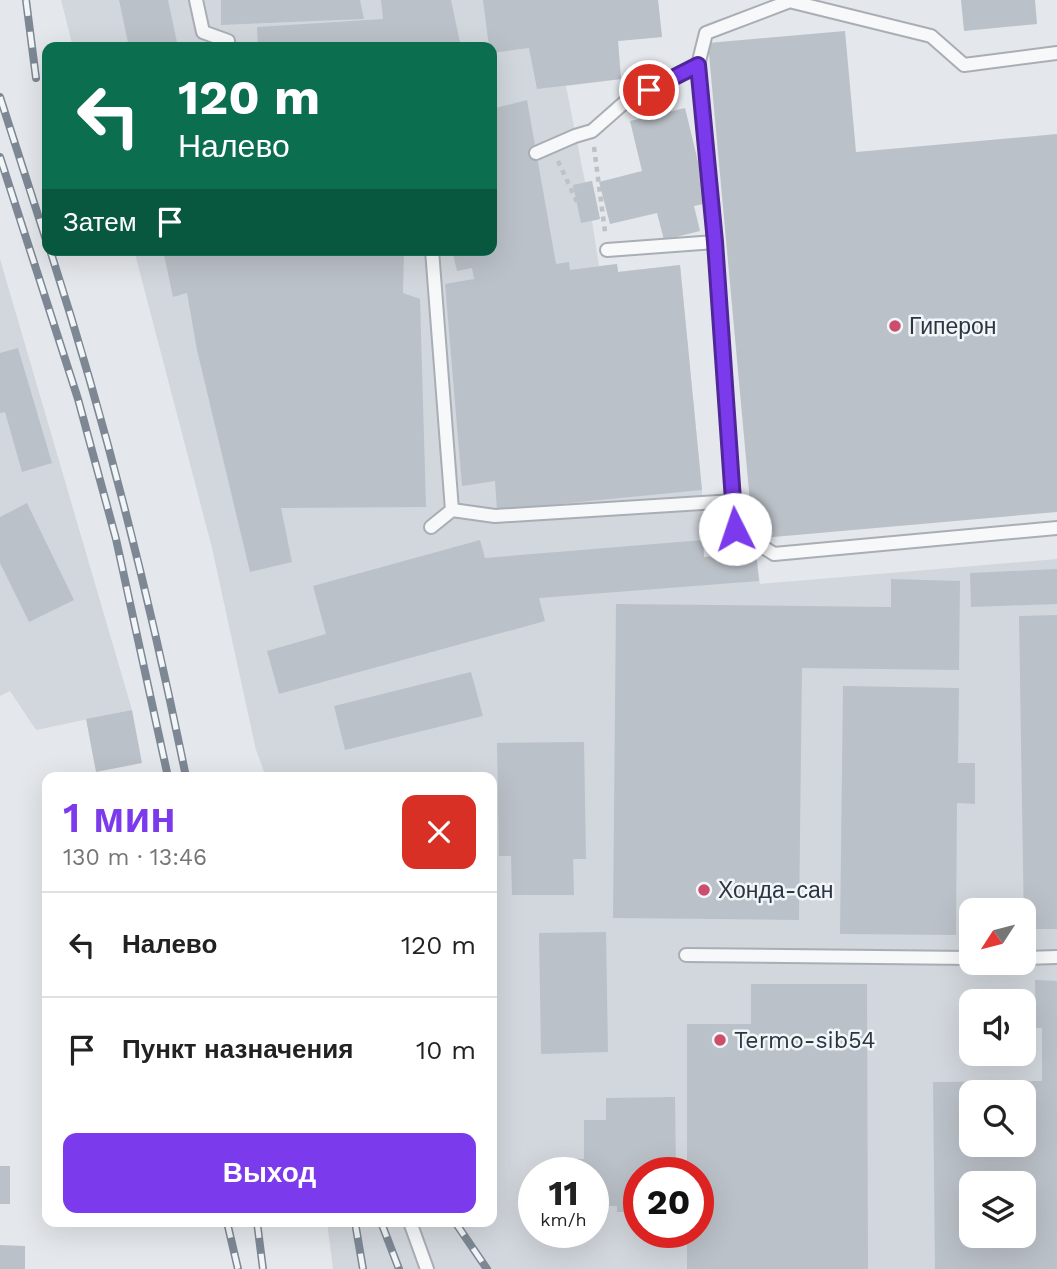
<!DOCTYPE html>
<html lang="ru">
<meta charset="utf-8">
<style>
:root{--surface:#fff;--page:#f6f6f6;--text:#222;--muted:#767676;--line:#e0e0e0;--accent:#7c3aed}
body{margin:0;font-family:"Work Sans",sans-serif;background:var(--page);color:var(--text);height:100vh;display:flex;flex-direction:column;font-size:26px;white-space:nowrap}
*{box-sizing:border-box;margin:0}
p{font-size:23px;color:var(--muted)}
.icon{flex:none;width:38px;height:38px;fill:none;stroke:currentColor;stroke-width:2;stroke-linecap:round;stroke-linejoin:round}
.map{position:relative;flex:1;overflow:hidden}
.sheet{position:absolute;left:42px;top:772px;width:455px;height:455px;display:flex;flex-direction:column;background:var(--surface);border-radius:14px;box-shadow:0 7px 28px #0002}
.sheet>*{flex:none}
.top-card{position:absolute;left:42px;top:42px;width:455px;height:214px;border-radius:14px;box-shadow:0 7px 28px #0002;background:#0b6e4f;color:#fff;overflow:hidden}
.needle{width:46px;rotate:234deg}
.tools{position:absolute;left:959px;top:898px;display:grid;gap:14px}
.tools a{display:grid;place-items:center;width:77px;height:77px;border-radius:14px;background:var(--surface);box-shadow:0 7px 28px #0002;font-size:35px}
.speed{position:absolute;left:518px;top:1157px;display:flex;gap:14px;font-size:35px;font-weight:700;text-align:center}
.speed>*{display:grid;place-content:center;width:91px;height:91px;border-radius:50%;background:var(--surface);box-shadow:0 7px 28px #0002;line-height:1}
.speed small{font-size:18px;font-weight:400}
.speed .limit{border:10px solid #d22;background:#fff;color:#111}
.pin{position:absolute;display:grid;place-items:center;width:60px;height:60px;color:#fff;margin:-30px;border:4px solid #fff;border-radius:50%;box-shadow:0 2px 7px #0007}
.me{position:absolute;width:77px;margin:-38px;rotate:356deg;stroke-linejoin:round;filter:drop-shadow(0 0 5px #0008)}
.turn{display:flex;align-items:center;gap:24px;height:147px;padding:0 21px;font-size:32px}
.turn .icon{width:91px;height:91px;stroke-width:2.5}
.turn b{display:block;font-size:49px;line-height:60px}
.then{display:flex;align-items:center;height:66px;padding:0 21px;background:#0003;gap:14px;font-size:26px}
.round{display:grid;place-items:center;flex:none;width:74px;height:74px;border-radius:14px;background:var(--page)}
.summary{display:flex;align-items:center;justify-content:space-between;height:119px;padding:0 21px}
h1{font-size:42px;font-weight:600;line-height:52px;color:var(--accent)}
.button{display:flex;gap:14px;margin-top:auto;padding:14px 21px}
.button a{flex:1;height:80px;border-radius:14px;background:var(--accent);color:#fff;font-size:28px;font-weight:600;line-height:80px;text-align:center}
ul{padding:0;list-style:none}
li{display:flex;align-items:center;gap:21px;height:105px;padding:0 21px;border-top:2px solid var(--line)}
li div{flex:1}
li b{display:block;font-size:26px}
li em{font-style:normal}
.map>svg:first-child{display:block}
.built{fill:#d2d7dd;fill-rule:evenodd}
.building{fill:#bbc1c8;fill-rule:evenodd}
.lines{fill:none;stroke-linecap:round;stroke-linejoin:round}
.lane-casing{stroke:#a9aeb5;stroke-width:16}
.path{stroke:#bdc2c6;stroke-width:4.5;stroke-dasharray:5 5;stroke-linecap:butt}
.lane{stroke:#f6f8f9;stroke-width:12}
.rail-casing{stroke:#7d8894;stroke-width:8}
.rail{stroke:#f3f6f8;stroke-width:5;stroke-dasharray:16;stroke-linecap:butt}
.route-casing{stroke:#51269a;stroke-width:18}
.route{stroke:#7c3aed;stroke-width:12}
.poi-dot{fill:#cb4e6c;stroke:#f3f6f8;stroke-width:2.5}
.labels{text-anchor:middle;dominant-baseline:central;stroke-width:5;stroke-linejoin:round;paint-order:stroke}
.poi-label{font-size:23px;fill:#2c3643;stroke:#f3f6f8;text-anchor:start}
</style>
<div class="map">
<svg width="1057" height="1269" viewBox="0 0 1057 1269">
<rect width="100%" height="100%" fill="#e4e7eb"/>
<path class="built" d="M61,0h597l4,37 -44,4 3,38 -55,7 19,96 7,-1 8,38 -8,2 7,45 18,-2 1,8 62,-7 22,225 2,67 52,-4 4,31 297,-25v710h-724l-6,-47h165v-445h-226l-10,-27 -44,-202 -78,-298h358v-203h-419zM971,910h53v52h-53zM971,1001h53v53h-53zM971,1092h53v52h-53zM534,1172h59v60h-59zM639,1172h59v60h-59zM971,1183h53v53h-53z
M0,259l132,451 -96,20 -26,-39 -10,5z"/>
<path class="building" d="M119,0h49l10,47h-49z
M221,0h139l4,19 -143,6z
M381,0h70l10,47h-203l-1,-20 126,-8z
M483,0h175l4,37 -44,4 3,38 -84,10 -8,-41 -37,5v-6h-3z
M961,0h74l2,24 -73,7z
M845,31l11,121 201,-18v378l-295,26 -4,-37 -8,1 -42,-459z
M527,100l29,164 13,-2 1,8 47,-6 1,8 62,-7 22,225 -205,20 -2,-29 -33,5 -17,-202 29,-5 -2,-11 -15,3 -5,-21h40v-141z
M685,108l23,95 -14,3 6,25 -36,9 -7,-27 -47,11 -11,-42 43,-11 -12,-50z
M592,181l8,38 -19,4 -8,-38z
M163,250h241l-1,43 17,6 6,208 -145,1 11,54 -42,10 -53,-222 -10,-57 -14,4z
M18,348l34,115 -30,9 -17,-60 -5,1v-60z
M27,503l47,97 -45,22 -29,-59v-46z
M480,540l5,18 218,-18 1,17 52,-4 3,28 -220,17 6,23 -266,73 -12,-43 59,-17 -13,-48z
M1057,569v35l-86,3 -1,-34z
M891,579l69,2 -1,89 -157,-2 -3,252 -186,-2 3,-314 275,3z
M1057,615v314h-33l-5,-313z
M471,672l12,44 -138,34 -11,-44z
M843,686l116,2 -1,75h17v41l-18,-1 -1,132 -116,-1z
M132,710l10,53 -46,9 -10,-53z
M584,742l2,117h-13l1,36h-62l-1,-39h-12l-2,-113z
M606,932l2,120 -67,2 -2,-121z
M1035,980l22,1v288h-122l-2,-187 109,-1v-53h-6zM971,1092h53v52h-53zM971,1183h53v53h-53z
M751,984h116l1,285h-181v-37h11v-60h-11v-148h64z
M675,1097l1,75h-37v40h-22v-6h-24v-34h-23v-13h14v-39h22v-22z
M0,1166h10v38h-10z
M0,1245l25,1v23h-25z"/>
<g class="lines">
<g class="lane-casing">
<path id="lane" d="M196,0l7,32 25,9 1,6
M793,0l-87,33 -8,32 17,177 20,287 39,25 283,-26
M793,2l138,34 33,29 93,-12
M536,153l39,-17 17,-5 33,-29 73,-37
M607,250l108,-8
M452,510l43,6 239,-15
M431,527l21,-17 -20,-260
M686,955l285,3
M1024,958l33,-1
M410,1222l17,47"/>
</g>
<path class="path" d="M594,147l11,85
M558,161l19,41"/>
<use href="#lane" class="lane"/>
<g class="rail-casing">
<path id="rail" d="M26,0l10,78
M0,97l47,146
M0,157l78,242 38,140 52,238
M50,250c56,173 100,349 136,527
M227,1222l11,47
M257,1222l6,47
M355,1222l8,47
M381,1222l18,47
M455,1222l32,47"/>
</g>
<use href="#rail" class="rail"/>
</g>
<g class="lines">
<g class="route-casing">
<path id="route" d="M649,90l49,-25 17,177 20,287"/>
</g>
<use href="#route" class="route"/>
</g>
<g class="poi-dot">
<circle cx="895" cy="326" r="7"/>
<circle cx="704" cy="890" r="7"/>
<circle cx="720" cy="1040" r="7"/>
</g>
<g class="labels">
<g class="poi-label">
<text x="909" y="326">Гиперон</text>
<text x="718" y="890">Хонда-сан</text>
<text x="734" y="1040">Termo-sib54</text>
</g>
</g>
</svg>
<div class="tools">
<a><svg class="needle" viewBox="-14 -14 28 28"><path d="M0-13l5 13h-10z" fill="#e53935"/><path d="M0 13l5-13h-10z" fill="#767676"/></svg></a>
<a><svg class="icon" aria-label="sound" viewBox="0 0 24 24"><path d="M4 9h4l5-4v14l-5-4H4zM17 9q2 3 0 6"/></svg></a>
<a><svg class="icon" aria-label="search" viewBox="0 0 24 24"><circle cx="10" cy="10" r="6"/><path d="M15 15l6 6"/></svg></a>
<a><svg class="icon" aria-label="layers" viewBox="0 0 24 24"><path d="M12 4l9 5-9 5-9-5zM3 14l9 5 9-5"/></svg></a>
</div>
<div class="speed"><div>11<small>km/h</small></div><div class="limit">20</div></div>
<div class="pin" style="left:649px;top:90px;background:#d93025"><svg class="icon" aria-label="arrive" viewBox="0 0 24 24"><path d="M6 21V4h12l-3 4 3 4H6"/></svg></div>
<svg class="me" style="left:735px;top:529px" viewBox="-20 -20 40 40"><circle r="19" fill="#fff"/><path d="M0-13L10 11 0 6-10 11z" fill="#7c3aed"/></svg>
<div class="top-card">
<div class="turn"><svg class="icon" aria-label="left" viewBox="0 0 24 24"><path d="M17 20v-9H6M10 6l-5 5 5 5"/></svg><div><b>120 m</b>Налево</div></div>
<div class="then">Затем<svg class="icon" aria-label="arrive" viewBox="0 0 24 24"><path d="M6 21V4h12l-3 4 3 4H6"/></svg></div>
</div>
<section class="sheet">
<div class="summary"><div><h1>1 мин</h1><p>130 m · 13:46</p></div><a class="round" style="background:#d93025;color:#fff"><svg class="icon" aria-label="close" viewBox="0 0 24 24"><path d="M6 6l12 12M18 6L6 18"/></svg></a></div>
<ul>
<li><svg class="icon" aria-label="left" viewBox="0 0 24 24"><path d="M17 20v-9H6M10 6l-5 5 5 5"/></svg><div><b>Налево</b></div><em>120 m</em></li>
<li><svg class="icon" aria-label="arrive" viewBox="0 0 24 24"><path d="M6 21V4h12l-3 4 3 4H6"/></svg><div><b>Пункт назначения</b></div><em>10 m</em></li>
</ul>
<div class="button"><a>Выход</a></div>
</section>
</div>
